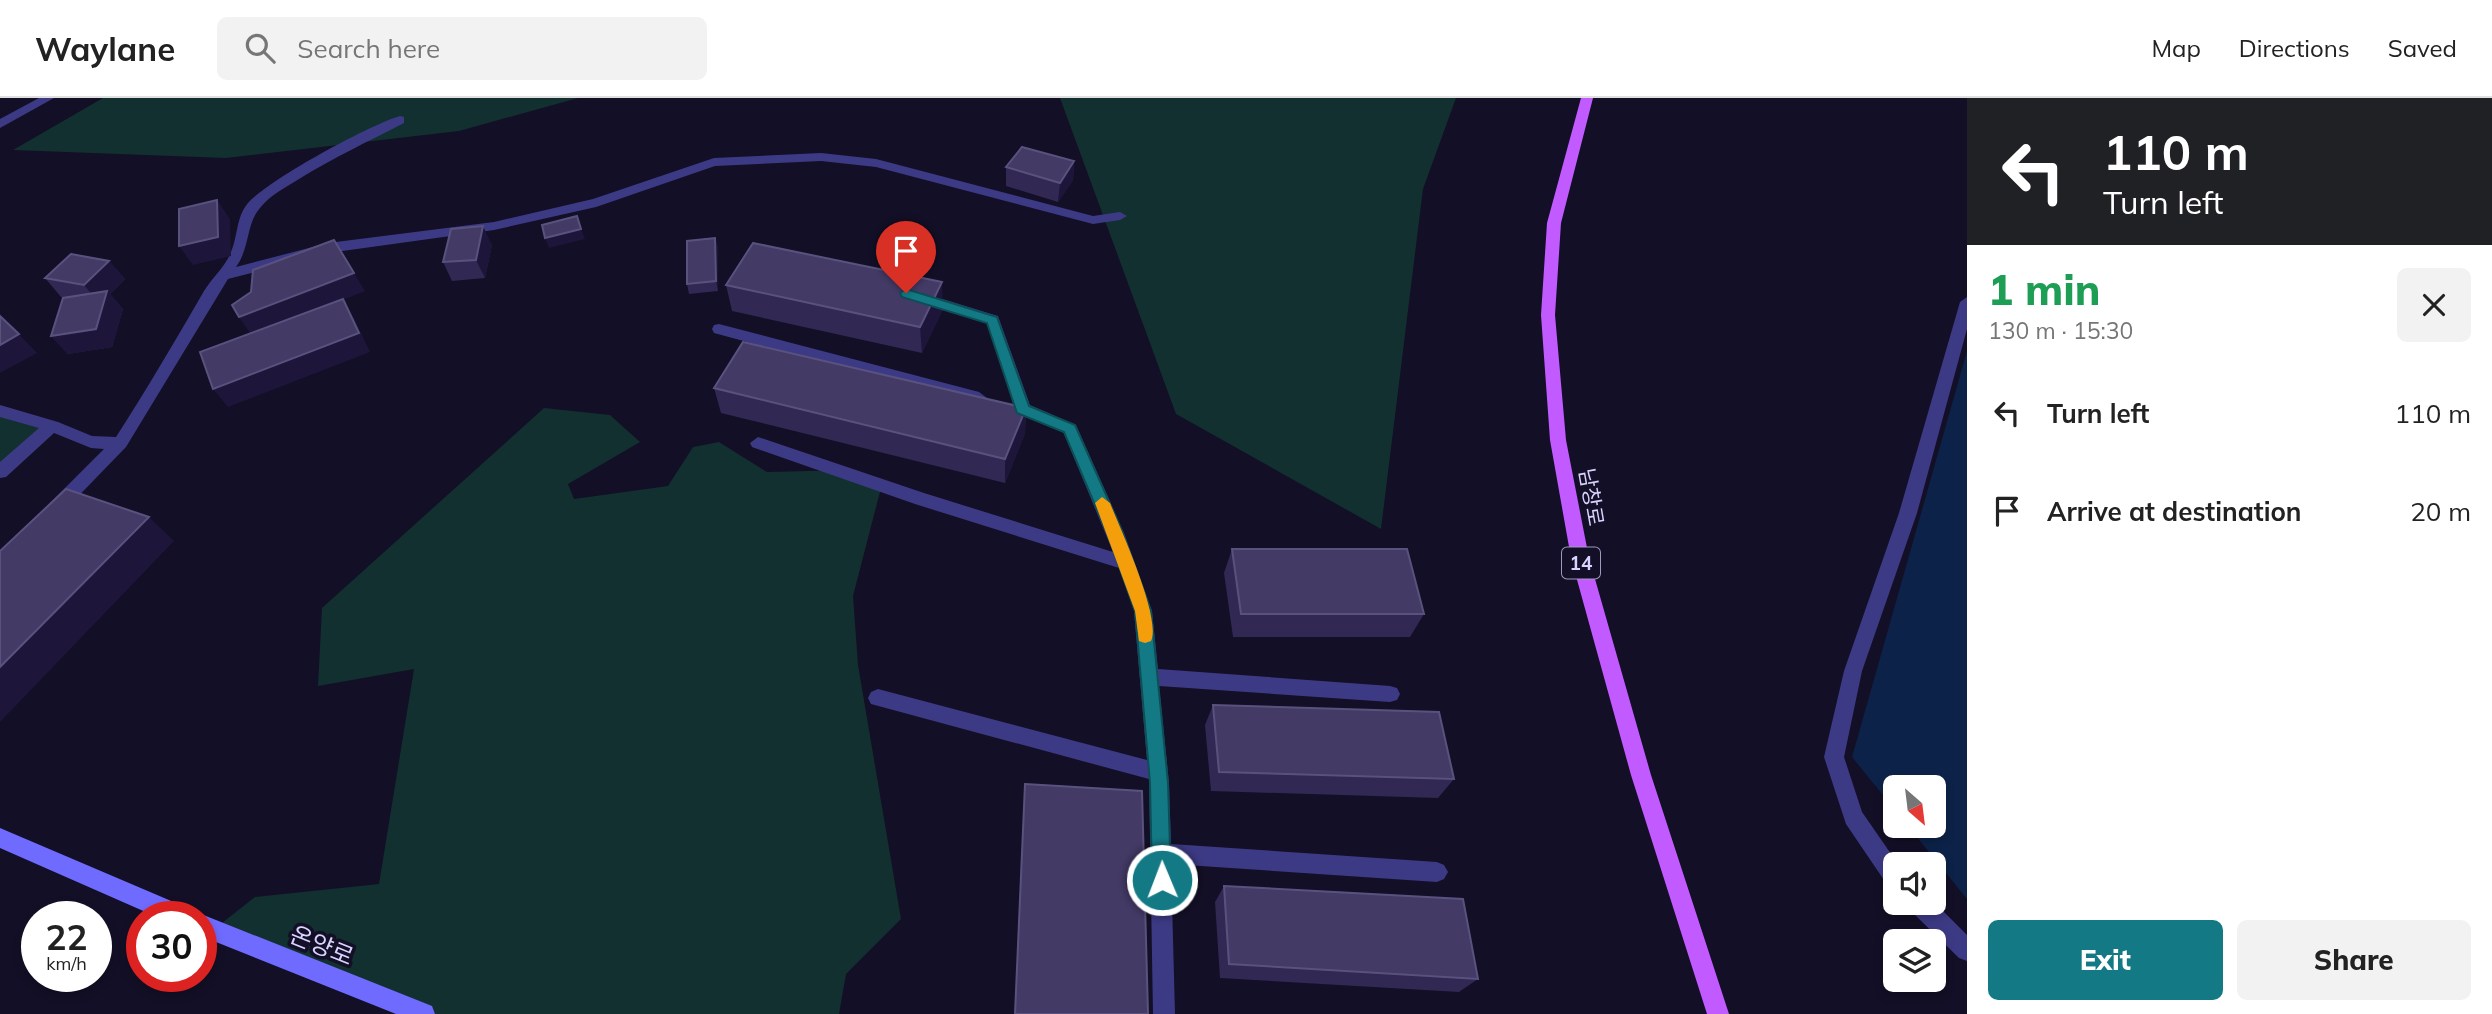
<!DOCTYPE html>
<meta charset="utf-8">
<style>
:root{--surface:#fff;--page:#f2f2f2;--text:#222;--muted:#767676;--line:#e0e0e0;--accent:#137a85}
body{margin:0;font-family:Mulish,"Noto Sans KR",sans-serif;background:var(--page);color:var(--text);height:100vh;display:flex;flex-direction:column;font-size:26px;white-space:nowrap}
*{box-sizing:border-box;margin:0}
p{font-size:23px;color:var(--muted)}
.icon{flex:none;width:38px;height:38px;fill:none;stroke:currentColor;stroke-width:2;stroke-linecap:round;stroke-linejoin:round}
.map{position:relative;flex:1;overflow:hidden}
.details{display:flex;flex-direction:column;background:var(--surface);width:525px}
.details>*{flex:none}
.hud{background:#202124;color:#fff;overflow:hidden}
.needle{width:46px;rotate:152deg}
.buttons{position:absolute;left:1883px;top:677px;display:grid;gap:14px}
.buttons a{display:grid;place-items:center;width:63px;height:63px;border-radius:10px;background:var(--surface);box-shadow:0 4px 10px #0003;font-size:35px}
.speed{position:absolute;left:21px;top:803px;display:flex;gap:14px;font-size:35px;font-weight:700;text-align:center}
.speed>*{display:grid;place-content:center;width:91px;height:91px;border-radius:50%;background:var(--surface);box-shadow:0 4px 10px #0003;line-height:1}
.speed small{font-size:18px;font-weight:400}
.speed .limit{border:10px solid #d22;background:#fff;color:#111}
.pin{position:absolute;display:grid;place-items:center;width:60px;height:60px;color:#fff;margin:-72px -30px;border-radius:50% 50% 50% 0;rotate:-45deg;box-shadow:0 0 7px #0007}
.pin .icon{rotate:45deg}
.me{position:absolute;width:77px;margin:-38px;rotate:359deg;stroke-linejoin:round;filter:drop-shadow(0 0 5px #0008)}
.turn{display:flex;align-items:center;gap:24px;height:147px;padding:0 21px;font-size:32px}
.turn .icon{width:91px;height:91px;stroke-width:2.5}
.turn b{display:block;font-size:49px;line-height:60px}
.round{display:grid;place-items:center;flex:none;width:74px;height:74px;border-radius:10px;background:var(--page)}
.head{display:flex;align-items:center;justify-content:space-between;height:119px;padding:0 21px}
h1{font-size:42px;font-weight:800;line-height:52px;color:#1e9e55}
.action{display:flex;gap:14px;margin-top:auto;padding:14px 21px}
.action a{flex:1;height:80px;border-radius:10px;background:var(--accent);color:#fff;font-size:28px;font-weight:800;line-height:80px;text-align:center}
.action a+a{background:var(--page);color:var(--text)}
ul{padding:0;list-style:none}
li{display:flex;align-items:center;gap:21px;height:98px;padding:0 21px}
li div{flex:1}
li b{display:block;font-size:26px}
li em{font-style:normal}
header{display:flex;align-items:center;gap:42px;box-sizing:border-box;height:98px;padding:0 35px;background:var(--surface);border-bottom:2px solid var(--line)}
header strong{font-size:33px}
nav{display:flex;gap:38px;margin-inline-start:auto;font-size:24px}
.search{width:490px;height:63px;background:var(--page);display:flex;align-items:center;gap:18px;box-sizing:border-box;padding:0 24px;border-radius:10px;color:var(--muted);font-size:26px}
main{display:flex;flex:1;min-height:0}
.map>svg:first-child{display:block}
.green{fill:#12302f}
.water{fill:#0c2248}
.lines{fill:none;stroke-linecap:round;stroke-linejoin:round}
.lane{fill:#3d3a85;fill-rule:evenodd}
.street{fill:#3d3a85;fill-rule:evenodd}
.secondary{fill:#6f6bff;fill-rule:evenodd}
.primary{fill:#c25bff;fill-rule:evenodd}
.wall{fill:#312854}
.shaded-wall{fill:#1d163a}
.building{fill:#433a66;stroke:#5a527e;stroke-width:2}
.route{fill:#137a85;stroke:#0c4f56;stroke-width:2}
.slow{fill:#f59e0b}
.labels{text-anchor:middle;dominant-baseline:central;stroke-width:7;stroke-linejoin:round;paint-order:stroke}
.shield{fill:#130f26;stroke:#9e99be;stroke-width:2}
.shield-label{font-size:19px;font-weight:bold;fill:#d9d4ff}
.street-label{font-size:21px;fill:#d9d4ff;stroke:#130f26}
.near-street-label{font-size:24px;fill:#d9d4ff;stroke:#130f26}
</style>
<header>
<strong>Waylane</strong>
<div class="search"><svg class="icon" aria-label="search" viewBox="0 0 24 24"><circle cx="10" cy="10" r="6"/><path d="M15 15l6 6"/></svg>Search here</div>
<nav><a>Map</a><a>Directions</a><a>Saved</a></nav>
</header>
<main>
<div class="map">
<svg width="1967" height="916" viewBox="0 0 1967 916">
<rect width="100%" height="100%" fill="#130f26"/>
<path class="green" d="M103,0h475l-119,33 -233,27 -213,-8z
M1060,0h396l-33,91 -42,340 -205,-115z
M544,310l66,7 30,27 -72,42 6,15 94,-13 25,-39 26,-5 48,30 83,-2 31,18 -28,108 5,69 43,254 -55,55 -7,40h-415l-211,-84 42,-33 124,-13 35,-215 -96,17 4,-78z
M0,313l52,15 -52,46z"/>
<path class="water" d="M1967,253v548l-59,-73h26v-38h-39v22l-43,-53z"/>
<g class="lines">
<path class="lane" d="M1967,199v32l-50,184 -55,158 -18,86 18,55 36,52h-3v25l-7,-3 -42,-62 -22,-67 20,-86 55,-158 61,-211z
M1934,804l33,33v26l-8,-3 -48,-47 -3,-8z"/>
<path class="street" d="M39,0h15l-54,30v-9z
M400,18l4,1v6c-35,18 -71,35 -105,56 -14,9 -29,16 -39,29 -14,16 -10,40 -24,59l92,-24 166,-21 99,-23 121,-41 107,-5 55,6 217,57 27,-4 7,4 -7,4 -27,4 -217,-57 -55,-6 -106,5 -119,41 -102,23 -166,23 -100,26 -102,168 -64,66h-12l-2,-5 2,-5 54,-54 -13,-1 -37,-15 -48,44 -6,1v-16l39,-34 -39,-11v-12l58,17 34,14 24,1c31,-48 59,-96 88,-146 8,-13 22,-25 27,-39 7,-16 5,-35 17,-49 22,-24 121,-78 152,-87z
M923,195l75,23 32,89 46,20 48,108 28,78 6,58 232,17 7,2 3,6 -3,6 -7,2 -231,-16 10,97 2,61 266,18 7,3 4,7 -4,7 -7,3 -266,-18 4,150h-22l-4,-235 -278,-75 -3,-6 3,-6 7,-3 269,71 -13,-149 -15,-43 -204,-64 -163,-57 -2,-4 8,-6 166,56 189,59 -49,-119 -47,-20 -2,-4 -28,-86 -69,-21 -2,-4z
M719,226l260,68 8,6 -8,6 -265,-71 -2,-4 2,-4z"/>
<path class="secondary" d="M0,730l190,81 3,8h-36l-157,-69z
M201,816l231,92 3,8h-39l-195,-78v-19h-7z"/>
<path class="primary" d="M1581,0h12l-32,125 -6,92 11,125 23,118 62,217 78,239h-22l-76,-239 -60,-217 -21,-118 -9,-125 6,-92z"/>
</g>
<path class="wall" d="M1074,63l-1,19 -15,22 -52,-16v-19z
M715,140l3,10v43l-29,3 -2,-10z
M492,147l-7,33 -33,3 -9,-19z
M109,163l16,18 -15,15 13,15 -11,38 -44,7 -17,-18 16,-38 -6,-1 -16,-19z
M726,187l217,24 -21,44 -190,-42z
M714,290l312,20 -1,25 -20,50 -284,-70z
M1232,451l192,65 -14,23h-177l-9,-64z
M1213,607l241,74 -16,19 -227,-7 -6,-66z
M1025,686l123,230h-133z
M1224,788l254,93 -19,13 -239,-14 -5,-76z"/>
<path class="shaded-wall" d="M1074,63l-1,19 -15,22 2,-19z
M217,102l13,19 1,37 -38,9 -14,-19z
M483,128l9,19 -7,33 -9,-18z
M581,131l4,10 -36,9 -4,-10z
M715,140l3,10v43l-2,-10z
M334,142l31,51 -22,9 11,18 16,34 -142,55 -15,-18 39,-53 -13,-19z
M109,163l16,18 -15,15 13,15 -11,38 -44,7 -17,-18 49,-32 -16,-19z
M942,184l1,27 -21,44 -2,-26z
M19,236l18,19 -37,20v-28z
M1026,310l-1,25 -20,50v-24z
M149,419l25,24 -174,181v-55z"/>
<path class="building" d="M1022,49l52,14 -14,22 -54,-16z
M217,102l1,37 -39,9v-37z
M577,118l4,13 -36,9 -3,-13z
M483,128l-7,34 -33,2 8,-33z
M715,140l1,43 -29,3v-43z
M334,142l20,33 -115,44 -7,-12 19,-13 2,-22z
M753,145l189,39 -22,45 -194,-42z
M71,156l38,7 -25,24 -39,-7z
M107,193l-11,38 -45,7 12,-38z
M343,201l16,34 -146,56 -13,-37z
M0,218l19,18 -19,11z
M743,244l283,66 -21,51 -291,-71z
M66,391l83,28 -149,150v-116z
M1232,451h175l17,65h-183z
M1213,607l226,7 15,67 -235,-7z
M1025,686l117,7 6,223h-133z
M1224,788l239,13 15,80 -249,-15z"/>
<path class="route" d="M906,191l91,28 32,89 46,19 48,108 28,78 17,172 3,97 -3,7 -6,3 -7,-3 -3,-7 -2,-97 -15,-172 -28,-78 -43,-101 -47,-19 -30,-90 -85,-26 -2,-4z"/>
<path class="slow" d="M1102,399l8,6c10,25 52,116 41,138l-6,2 -6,-2 -4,-30 -40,-108z"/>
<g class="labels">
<rect class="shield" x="1562" y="449.5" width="38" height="31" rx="5"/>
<g class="shield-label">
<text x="1581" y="465">14</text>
</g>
<g class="street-label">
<text transform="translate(1592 399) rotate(80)">남창로</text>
</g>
<g class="near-street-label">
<text transform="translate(322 847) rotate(22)">온양로</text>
</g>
</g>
</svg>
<div class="buttons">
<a><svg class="needle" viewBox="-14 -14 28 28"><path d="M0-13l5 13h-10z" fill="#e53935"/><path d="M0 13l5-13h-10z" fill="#767676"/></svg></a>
<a><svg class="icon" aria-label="sound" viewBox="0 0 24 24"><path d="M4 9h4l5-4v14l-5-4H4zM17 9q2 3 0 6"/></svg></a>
<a><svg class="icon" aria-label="layers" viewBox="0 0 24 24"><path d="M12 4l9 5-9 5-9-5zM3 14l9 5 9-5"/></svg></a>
</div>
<div class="speed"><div>22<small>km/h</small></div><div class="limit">30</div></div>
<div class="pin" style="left:906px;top:195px;background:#d93025"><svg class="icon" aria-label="arrive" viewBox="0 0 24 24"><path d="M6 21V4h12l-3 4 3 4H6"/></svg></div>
<svg class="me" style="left:1162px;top:782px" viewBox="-20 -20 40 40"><circle r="17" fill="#137a85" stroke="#fff" stroke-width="3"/><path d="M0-11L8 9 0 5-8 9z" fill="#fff"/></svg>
</div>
<section class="details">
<div class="hud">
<div class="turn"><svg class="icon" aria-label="left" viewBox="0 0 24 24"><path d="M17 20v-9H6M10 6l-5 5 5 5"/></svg><div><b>110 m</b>Turn left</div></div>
</div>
<div class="head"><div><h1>1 min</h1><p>130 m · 15:30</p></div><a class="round"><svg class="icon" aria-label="close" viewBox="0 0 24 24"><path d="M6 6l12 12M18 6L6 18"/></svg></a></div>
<ul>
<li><svg class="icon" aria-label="left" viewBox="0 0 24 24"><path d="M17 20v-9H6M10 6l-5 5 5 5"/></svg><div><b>Turn left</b></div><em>110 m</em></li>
<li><svg class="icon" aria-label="arrive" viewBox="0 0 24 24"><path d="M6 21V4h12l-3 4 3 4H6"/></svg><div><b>Arrive at destination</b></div><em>20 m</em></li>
</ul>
<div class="action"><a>Exit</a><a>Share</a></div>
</section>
</main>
